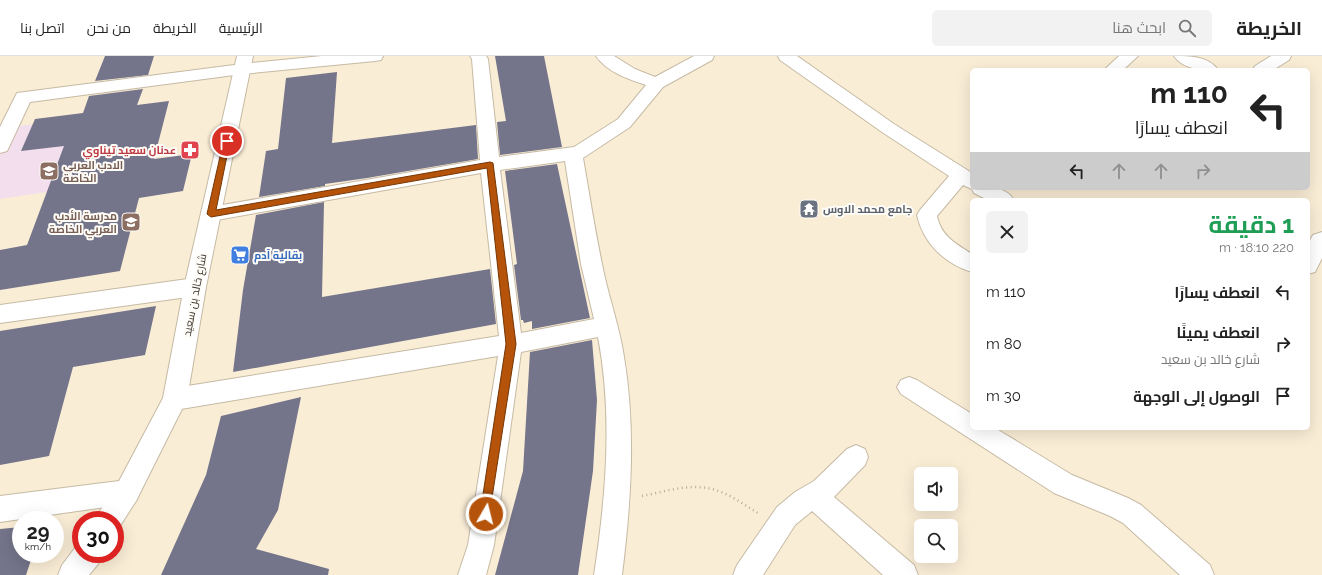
<!DOCTYPE html>
<html lang="ar">
<meta charset="utf-8">
<style>
:root{--surface:#fff;--page:#f2f2f2;--text:#222;--muted:#767676;--line:#e0e0e0}
body{margin:0;font-family:Raleway,Cairo,sans-serif;background:var(--page);color:var(--text);direction:rtl;height:100vh;display:flex;flex-direction:column;font-size:15px;white-space:nowrap}
*{box-sizing:border-box;margin:0}
p{font-size:13px;color:var(--muted)}
.icon{flex:none;width:22px;height:22px;fill:none;stroke:currentColor;stroke-width:2;stroke-linecap:round;stroke-linejoin:round}
.map{position:relative;flex:1;overflow:hidden;direction:ltr}
.panel{position:absolute;left:970px;top:142px;width:340px;height:232px;display:flex;flex-direction:column;background:var(--surface);border-radius:6px;box-shadow:0 4px 16px #0002;direction:rtl}
.panel>*{flex:none}
.hud{position:absolute;left:970px;top:12px;width:340px;height:122px;border-radius:6px;box-shadow:0 4px 16px #0002;direction:rtl;background:#fff;color:var(--text);overflow:hidden}
.buttons{position:absolute;left:914px;top:411px;display:grid;gap:8px}
.buttons a{display:grid;place-items:center;width:44px;height:44px;border-radius:6px;background:var(--surface);box-shadow:0 4px 16px #0002;font-size:20px}
.speed{position:absolute;left:12px;top:455px;display:flex;gap:8px;font-size:20px;font-weight:700;text-align:center}
.speed>*{display:grid;place-content:center;width:52px;height:52px;border-radius:50%;background:var(--surface);box-shadow:0 4px 16px #0002;line-height:1}
.speed small{font-size:10px;font-weight:400}
.speed .limit{border:6px solid #d22;background:#fff;color:#111}
.pin{position:absolute;display:grid;place-items:center;width:34px;height:34px;color:#fff;margin:-17px;border:2px solid #fff;border-radius:50%;box-shadow:0 1px 4px #0007}
.me{position:absolute;width:44px;margin:-22px;rotate:8deg;stroke-linejoin:round;filter:drop-shadow(0 0 3px #0008)}
.turn{display:flex;align-items:center;gap:14px;height:84px;padding:0 16px;font-size:18px}
.turn .icon{width:52px;height:52px;stroke-width:2.5}
.turn b{display:block;font-size:28px;line-height:34px}
.lanes{display:flex;align-items:center;height:38px;padding:0 16px;background:#0003;justify-content:center;gap:20px;direction:ltr}
.lanes .off{opacity:.35}
.round{display:grid;place-items:center;flex:none;width:42px;height:42px;border-radius:6px;background:var(--page)}
.headline{display:flex;align-items:center;justify-content:space-between;height:68px;padding:0 16px}
h1{font-size:24px;font-weight:700;line-height:30px;color:#1e9e55}
ul{padding:0;list-style:none}
li{display:flex;align-items:center;gap:12px;height:52px;padding:0 16px}
li div{flex:1}
li b{display:block;font-size:15px}
li em{font-style:normal}
header{display:flex;align-items:center;gap:24px;box-sizing:border-box;height:56px;padding:0 20px;background:var(--surface);border-bottom:1px solid var(--line)}
header strong{font-size:19px}
nav{display:flex;gap:22px;margin-inline-start:auto;font-size:14px}
.search{width:280px;height:36px;background:var(--page);display:flex;align-items:center;gap:10px;box-sizing:border-box;padding:0 14px;border-radius:6px;color:var(--muted);font-size:15px}
.map>svg:first-child{display:block}
.education{fill:#f3deed}
.building{fill:#74748a}
.lines{fill:none;stroke-linecap:round;stroke-linejoin:round}
.street-casing{stroke:#c6baa4;stroke-width:2}
.secondary-casing{stroke:#c6baa4;stroke-width:2}
.path{stroke:#b7ad9b;stroke-width:2.5;stroke-dasharray:1 3.5;stroke-linecap:butt}
.street{fill:#fff;fill-rule:evenodd}
.secondary{fill:#fff;fill-rule:evenodd}
.route{fill:#b45309;stroke:#753606}
.labels{text-anchor:middle;dominant-baseline:central;stroke-width:4;stroke-linejoin:round;paint-order:stroke}
.health-label{font-size:11px;font-weight:bold;fill:#be3a42;stroke:#fefcf7;text-anchor:end}
.education-label{font-size:11px;font-weight:bold;fill:#785e54;stroke:#fefcf7;text-anchor:start}
.worship-label{font-size:11px;font-weight:bold;fill:#5b616d;stroke:#fefcf7;text-anchor:start}
.shop-label{font-size:11px;font-weight:bold;fill:#366cbe;stroke:#fefcf7;text-anchor:start}
.street-label{font-size:11px;fill:#39342c;stroke:#fefcf7}
</style>
<header>
<strong>الخريطة</strong>
<div class="search"><svg class="icon" aria-label="search" viewBox="0 0 24 24"><circle cx="10" cy="10" r="6"/><path d="M15 15l6 6"/></svg>ابحث هنا</div>
<nav><a>الرئيسية</a><a>الخريطة</a><a>من نحن</a><a>اتصل بنا</a></nav>
</header>
<div class="map">
<svg width="1322" height="519" viewBox="0 0 1322 519">
<rect width="100%" height="100%" fill="#faedd6"/>
<path class="education" d="M118,63l-25,66 -93,14v-43l13,-30z"/>
<path class="building" d="M105,0h49l-6,19 -53,6z
M495,0h49l18,91 -62,8 -3,-33 9,-1z
M337,16l-5,71 144,-18 2,34 -111,19 -42,6v2l-66,11 7,-46 12,-2 8,-71z
M143,33l-6,16 32,-4 -15,58 38,-5 -9,37 -44,7 -19,73 -120,19v-40l27,-5 37,-99 -43,5 14,-32 48,-6 6,-17z
M557,108l33,154 -58,11v-8l-8,2 -1,-3h-2l-7,-55 3,-1 -12,-93z
M324,146l-2,95 168,-28 6,55 -263,48 10,-82 13,-75z
M156,250l-11,49 -72,12 -24,89 -49,9v-134z
M592,284l5,60 -4,71 -15,104h-83l28,-104 7,-119z
M301,341l-23,113 -22,39 73,20 -1,6h-167l45,-100 15,-59z
M21,471v27h12l-7,21h-26v-46z"/>
<g class="lines">
<g class="street-casing">
<path id="street" d="M322,0h61l-2,4 -6,1 -133,13 -212,28 -21,45 -2,4 -7,2v-26l17,-34 225,-29z
M470,0h16l2,3 11,98 75,-10 44,-28 28,-34c-18,-6 -39,-13 -50,-29h18l21,13 20,8 39,-21h20l-2,4 -49,27 -33,40 -47,31c7,40 13,80 22,120 6,26 15,52 19,79 12,72 7,146 -2,218h-28c12,-78 19,-160 4,-238l-77,15 -27,193 -8,30h-28l10,-30 30,-189 -323,54 -8,-4 -4,-7 4,-7 8,-4 324,-52 -18,-163 -270,48 -7,-2 -3,-5 3,-5 7,-2 269,-47 -8,-101zM565,105l16,103 13,55 -73,14 -21,-163z
M778,0h19l97,68 78,49v15c15,0 33,-3 42,12h-26l-14,-7 -2,-4 -9,-4 -26,31c4,20 19,28 35,38v18c-27,-8 -49,-29 -55,-57l3,-5 29,-34 -67,-44 -102,-72z
M1119,0h19l-15,14h-19z
M1174,0c15,0 35,0 44,14 -15,0 -35,0 -44,-14z
M1271,0h20l-2,4 -16,10h-20l2,-4z
M1322,176v26l-7,14 -7,2v-30l5,-9z
M195,222l8,3 3,6 -3,6 -8,3 -195,27v-18z
M909,321l8,3 55,34v14h23l77,47 56,23 13,7 69,60 4,10h-34l-57,-52 -13,-7 -56,-23 -153,-99 -4,-7 4,-7z
M856,389l9,4 3,8 -3,8 -31,32 80,68 4,10h-35l-71,-64 -17,14 -32,50h-30l4,-10 40,-58 18,-15 19,-11 33,-32z
M127,424l9,3 4,9 -4,9 -9,3 -127,18v-26z"/>
</g>
<g class="secondary-casing">
<path id="secondary" d="M237,0h16l-47,231 -19,112 -51,102 -18,28 -3,1v-10h-19l4,-9 18,-28 45,-85 21,-111z
M81,487v11h21l-4,10 -9,11h-31l4,-10 16,-21z"/>
</g>
<path class="path" d="M642,440c26,-5 53,-15 79,-4 13,5 25,14 37,21"/>
<use href="#street" class="street"/>
<use href="#secondary" class="secondary"/>
</g>
<path class="route" d="M224,83h3l3,2 -14,69 274,-48 3,1 23,181 -27,173 -3,2 -4,-2 -2,-3 26,-170 -19,-176 -276,49 -4,-3z"/>
<defs>
<g id="pharmacy-square" transform="scale(1)"><rect x="-9" y="-9" width="18" height="18" rx="4" fill="#e0444e" stroke="#fefcf7"/><path d="M-2-6h4v4h4v4h-4v4h-4v-4h-4v-4h4Z" fill="#fff"/></g>
<g id="school-square" transform="scale(1)"><rect x="-9" y="-9" width="18" height="18" rx="4" fill="#8d6e63" stroke="#fefcf7"/><path d="M0-5L7-2L0 1L-7-2ZM-4 1L0 2.5L4 1V4Q0 6-4 4Z" fill="#fff"/></g>
<g id="temple-square" transform="scale(1)"><rect x="-9" y="-9" width="18" height="18" rx="4" fill="#6b7280" stroke="#fefcf7"/><path d="M0-6L5-2H3V0L6.5 2.5H4V6H1.5V3h-3V6H-4V2.5H-6.5L-3 0V-2H-5Z" fill="#fff"/></g>
<g id="supermarket-square" transform="scale(1)"><rect x="-9" y="-9" width="18" height="18" rx="4" fill="#3f7fe0" stroke="#fefcf7"/><path d="M-6-5.5h2.5l.6 2H6L4.5 2H-2.5L-4.4-4H-6ZM-1.5 3.2a1.3 1.3 0 1 0 .1 0ZM3 3.2a1.3 1.3 0 1 0 .1 0Z" fill="#fff"/></g>
</defs>
<g fill-rule="evenodd">
<use href="#pharmacy-square" x="190" y="94"/>
<use href="#school-square" x="49" y="115"/>
<use href="#temple-square" x="809" y="153"/>
<use href="#school-square" x="131" y="166"/>
<use href="#supermarket-square" x="240" y="199"/>
</g>
<g class="labels">
<g class="health-label">
<text x="176" y="94">عدنان سعيد تيناوي</text>
</g>
<g class="education-label">
<text x="63" y="109">الادب العربي<tspan x="63" dy="13">الخاصة</tspan></text>
<text x="117" y="160" text-anchor="end">مدرسة الأدب<tspan x="117" dy="13">العربي الخاصة</tspan></text>
</g>
<g class="worship-label">
<text x="823" y="153">جامع محمد الاوس</text>
</g>
<g class="shop-label">
<text x="254" y="199">بقالية آدم</text>
</g>
<g class="street-label">
<text transform="translate(195 239) rotate(-79)">شارع خالد بن سعيد</text>
</g>
</g>
</svg>
<div class="buttons">
<a><svg class="icon" aria-label="sound" viewBox="0 0 24 24"><path d="M4 9h4l5-4v14l-5-4H4zM17 9q2 3 0 6"/></svg></a>
<a><svg class="icon" aria-label="search" viewBox="0 0 24 24"><circle cx="10" cy="10" r="6"/><path d="M15 15l6 6"/></svg></a>
</div>
<div class="speed"><div>29<small>km/h</small></div><div class="limit">30</div></div>
<div class="pin" style="left:227px;top:85px;background:#d93025"><svg class="icon" aria-label="arrive" viewBox="0 0 24 24"><path d="M6 21V4h12l-3 4 3 4H6"/></svg></div>
<svg class="me" style="left:486px;top:458px" viewBox="-20 -20 40 40"><circle r="17" fill="#b45309" stroke="#fff" stroke-width="3"/><path d="M0-11L8 9 0 5-8 9z" fill="#fff"/></svg>
<div class="hud">
<div class="turn"><svg class="icon" aria-label="left" viewBox="0 0 24 24"><path d="M17 20v-9H6M10 6l-5 5 5 5"/></svg><div><b>110 m</b>انعطف يسارًا</div></div>
<div class="lanes"><svg class="icon" aria-label="left" viewBox="0 0 24 24"><path d="M17 20v-9H6M10 6l-5 5 5 5"/></svg><svg class="icon off" aria-label="ahead" viewBox="0 0 24 24"><path d="M12 20V5M6 11l6-6 6 6"/></svg><svg class="icon off" aria-label="ahead" viewBox="0 0 24 24"><path d="M12 20V5M6 11l6-6 6 6"/></svg><svg class="icon off" aria-label="right" viewBox="0 0 24 24"><path d="M7 20v-9h11M14 6l5 5-5 5"/></svg></div>
</div>
<section class="panel">
<div class="headline"><div><h1>1 دقيقة</h1><p>220 m · 18:10</p></div><a class="round"><svg class="icon" aria-label="close" viewBox="0 0 24 24"><path d="M6 6l12 12M18 6L6 18"/></svg></a></div>
<ul>
<li><svg class="icon" aria-label="left" viewBox="0 0 24 24"><path d="M17 20v-9H6M10 6l-5 5 5 5"/></svg><div><b>انعطف يسارًا</b></div><em>110 m</em></li>
<li><svg class="icon" aria-label="right" viewBox="0 0 24 24"><path d="M7 20v-9h11M14 6l5 5-5 5"/></svg><div><b>انعطف يمينًا</b><p>شارع خالد بن سعيد</p></div><em>80 m</em></li>
<li><svg class="icon" aria-label="arrive" viewBox="0 0 24 24"><path d="M6 21V4h12l-3 4 3 4H6"/></svg><div><b>الوصول إلى الوجهة</b></div><em>30 m</em></li>
</ul>
</section>
</div>
